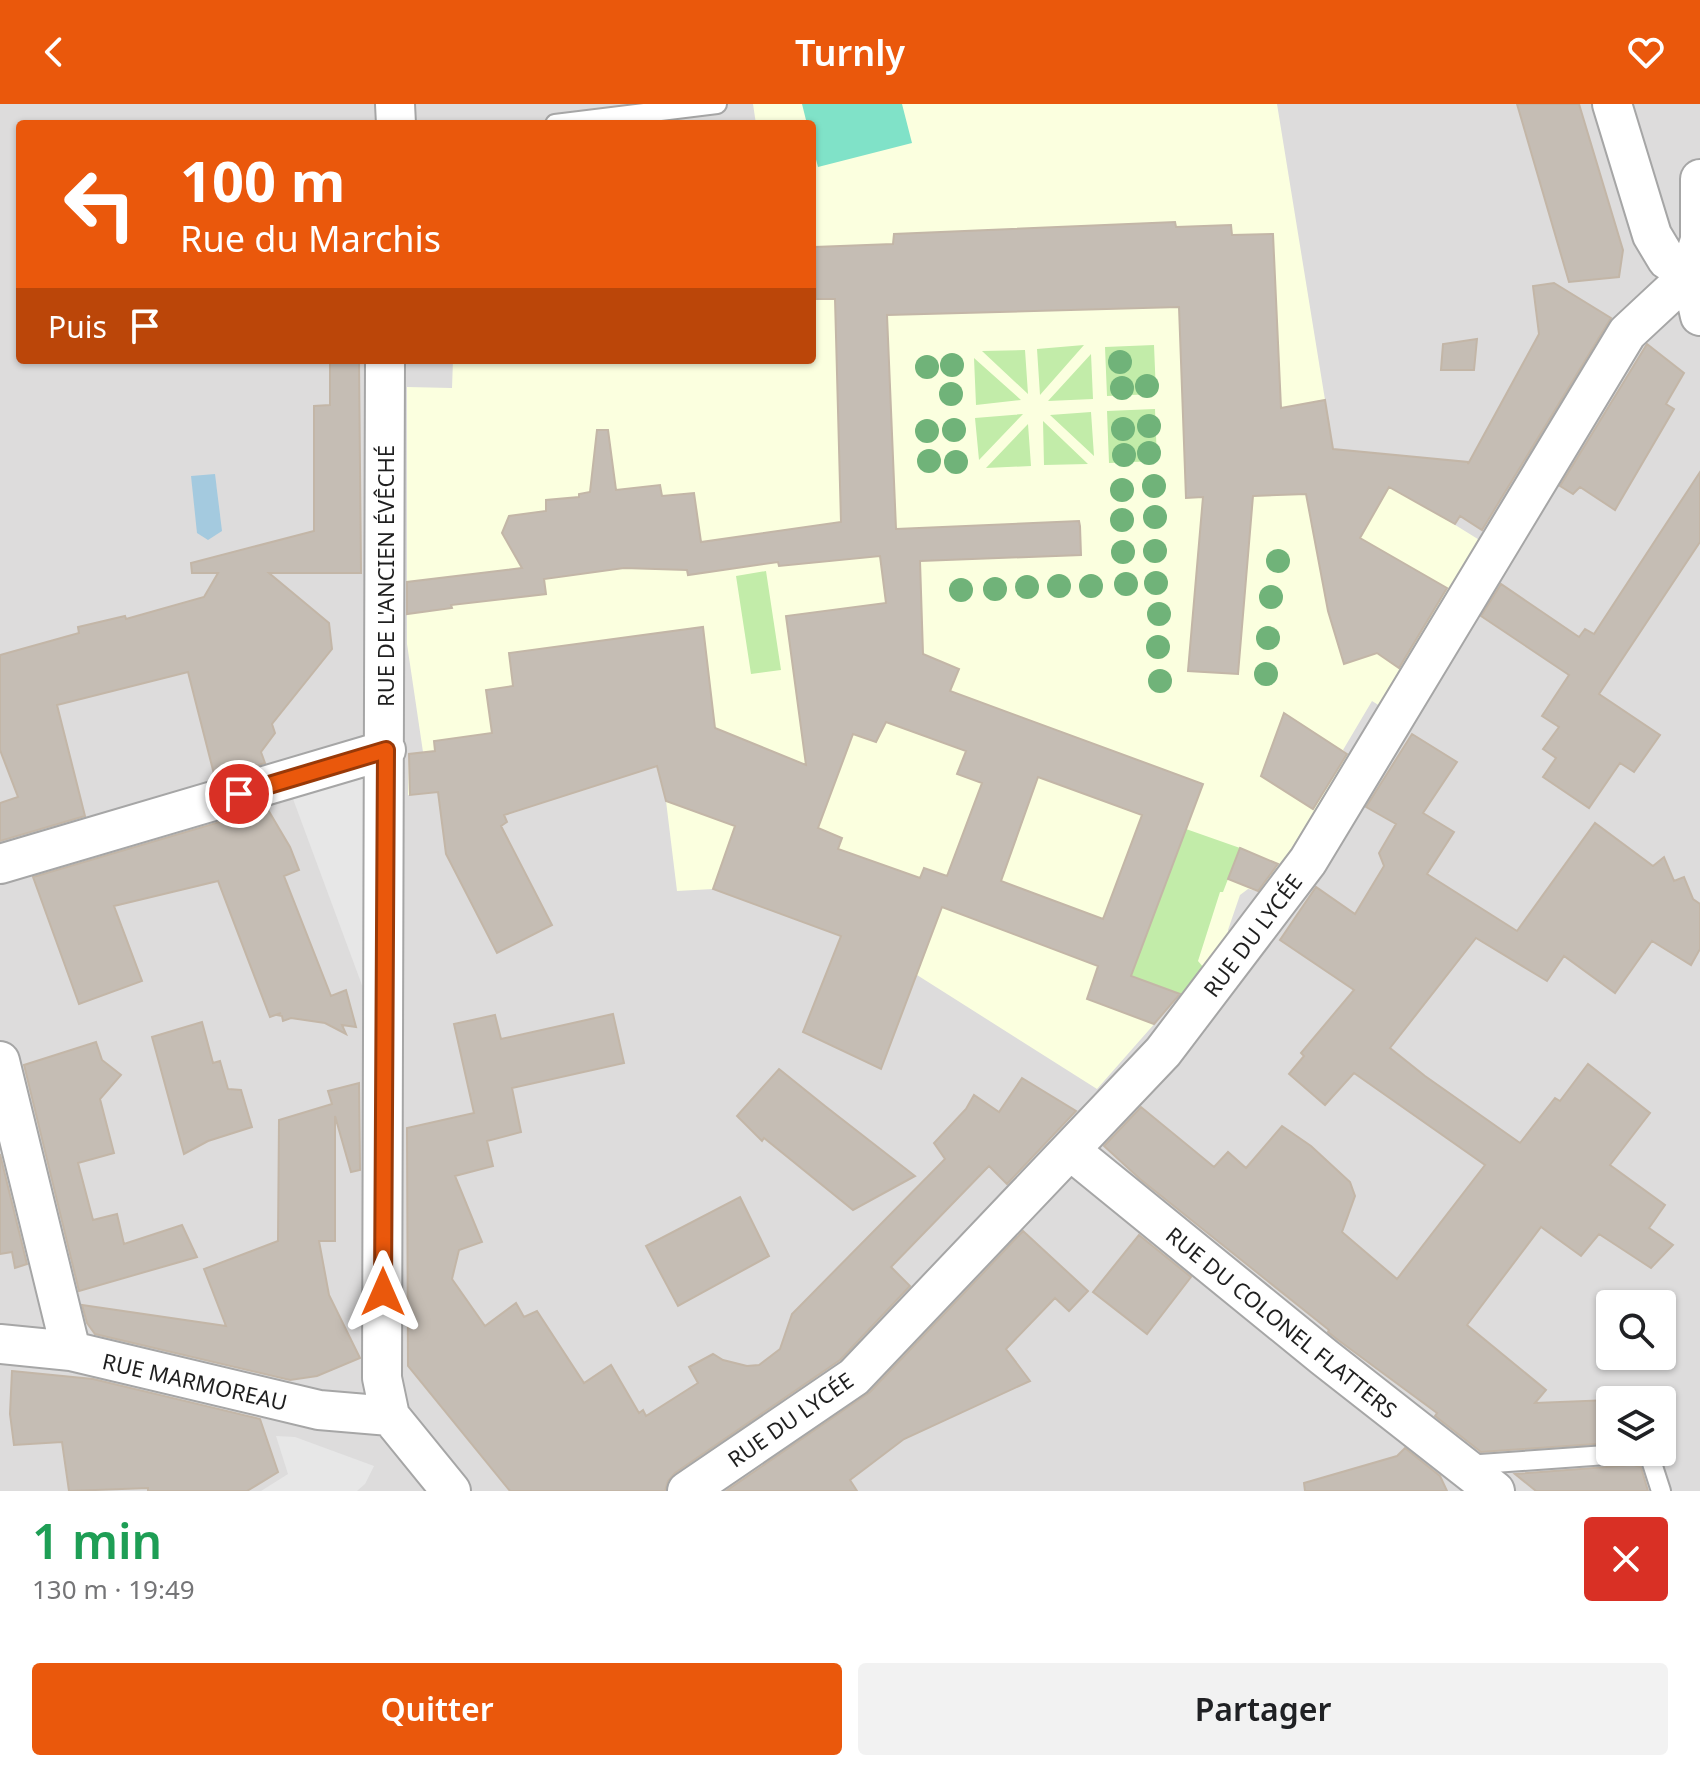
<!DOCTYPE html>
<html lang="fr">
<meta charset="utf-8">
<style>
:root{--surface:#fff;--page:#f2f2f2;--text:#202124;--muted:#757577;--accent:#ea580c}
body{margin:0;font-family:"Noto Sans",sans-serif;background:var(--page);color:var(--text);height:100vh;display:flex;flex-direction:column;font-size:30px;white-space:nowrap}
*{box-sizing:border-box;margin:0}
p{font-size:26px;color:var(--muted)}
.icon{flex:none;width:44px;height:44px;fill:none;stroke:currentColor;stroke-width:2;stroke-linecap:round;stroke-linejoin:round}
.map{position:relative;height:1387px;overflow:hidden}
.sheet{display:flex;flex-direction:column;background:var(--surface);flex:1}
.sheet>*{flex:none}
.guide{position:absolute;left:16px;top:16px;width:800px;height:244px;border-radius:8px;box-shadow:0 2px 6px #0004;background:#ea580c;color:#fff;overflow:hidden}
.controls{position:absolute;left:1596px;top:1186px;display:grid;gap:16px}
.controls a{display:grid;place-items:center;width:80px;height:80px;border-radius:8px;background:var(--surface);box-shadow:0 2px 6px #0004;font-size:40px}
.pin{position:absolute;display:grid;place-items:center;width:68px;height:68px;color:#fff;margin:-34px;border:4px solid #fff;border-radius:50%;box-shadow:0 2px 8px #0007}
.me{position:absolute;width:88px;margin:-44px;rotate:0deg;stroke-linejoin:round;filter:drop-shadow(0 0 6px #0008)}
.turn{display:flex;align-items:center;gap:28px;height:168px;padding:0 32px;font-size:36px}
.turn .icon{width:104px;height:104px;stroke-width:2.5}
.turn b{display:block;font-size:56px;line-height:68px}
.then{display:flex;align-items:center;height:76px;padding:0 32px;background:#0003;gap:16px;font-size:30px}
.round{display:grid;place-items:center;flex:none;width:84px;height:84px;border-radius:8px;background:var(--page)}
.headline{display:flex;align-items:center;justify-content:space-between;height:136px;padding:0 32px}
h1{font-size:48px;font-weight:600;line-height:60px;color:#1e9e55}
.button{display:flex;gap:16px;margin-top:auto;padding:16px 32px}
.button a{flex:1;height:92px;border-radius:8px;background:var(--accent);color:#fff;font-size:32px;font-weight:600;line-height:92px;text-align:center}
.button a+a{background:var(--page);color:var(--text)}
header{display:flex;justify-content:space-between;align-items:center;height:104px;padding:0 32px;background:var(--accent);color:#fff;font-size:36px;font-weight:600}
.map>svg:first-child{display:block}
.residential{fill:#dddcdc;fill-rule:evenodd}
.education{fill:#fbffdf}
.grass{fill:#c2eca9}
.pitch{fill:#80e2c8}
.parking{fill:#e7e7e7}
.water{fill:#a4cadf}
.building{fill:#c5bdb4;stroke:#c3b6a7;stroke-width:2;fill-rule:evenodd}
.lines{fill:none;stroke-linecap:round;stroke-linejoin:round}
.lane-casing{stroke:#a6a6a6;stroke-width:22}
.street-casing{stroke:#a6a6a6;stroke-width:42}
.lane{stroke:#fff;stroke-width:18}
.street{stroke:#fff;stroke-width:38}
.tree{fill:#70b379}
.route-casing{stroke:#983908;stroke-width:20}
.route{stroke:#ea580c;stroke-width:14}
.labels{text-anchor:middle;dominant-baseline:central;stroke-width:8;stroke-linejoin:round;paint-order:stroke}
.street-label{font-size:22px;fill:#1f1f1f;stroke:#fff}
</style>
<header><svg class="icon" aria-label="back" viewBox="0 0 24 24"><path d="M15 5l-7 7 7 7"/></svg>Turnly<svg class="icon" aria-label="heart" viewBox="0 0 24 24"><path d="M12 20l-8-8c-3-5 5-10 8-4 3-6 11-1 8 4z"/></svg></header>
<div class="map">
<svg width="1700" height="1387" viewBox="0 0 1700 1387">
<rect width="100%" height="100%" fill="#f0eee5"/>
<path class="residential" d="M0,0h1700v1387h-1700zM20,20h792v236h-792zM1610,1200h52v52h-52zM1610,1296h52v52h-52z"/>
<path class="education" d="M753,0h524l56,345 148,92 -101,165 -8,-5 -29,49 6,5 -68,110 -20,27 -13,-3 -8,6 -12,35 2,8 -133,151 -180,-114 -76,-39 -128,-47 -36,2 -11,-90 -9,-35 -153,49 -66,-23 -30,3 1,-39 14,-4 -16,-108v-257l45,1 1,-28h359v-236h-56z"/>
<path class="grass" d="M1084,241l-44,50 -3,-46z
M1154,241l2,49 -49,2 -2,-49z
M1025,246l3,44 -46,-43z
M1091,250l2,45 -45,2z
M974,254l47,42 -45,5z
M1155,305l2,52 -48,2 -2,-52z
M1091,308l3,44 -44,-41z
M1023,310l-44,46 -4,-42z
M1043,317l45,43 -44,1z
M1028,320l3,42 -45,2z
M766,467l15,99 -30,4 -15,-98z
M1186,725l54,19 -17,44h-3l-22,69 6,7 -23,26 -50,-18z"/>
<path class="pitch" d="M802,0h100l10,39 -94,24 -6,-23v-20h-5z"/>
<path class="parking" d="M368,652l-2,240 -80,-216z
M276,1332l19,1 79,29 -9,18 -8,7h-96l27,-17z"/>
<path class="water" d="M215,370l7,57 -14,9 -11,-7 -6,-57z"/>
<path class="building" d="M1517,0h62l44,146 -4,27 -50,5z
M1175,118l1,5 55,-2 1,10 41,-1 8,174 44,-8 8,49 135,13v2l71,-130 -6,-48 21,-3 57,35 -129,212 -22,-14 -5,8 -66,-37 -29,51 87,50 -48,80 -22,-15 -33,11 -16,-53 -22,-117 -53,2 -15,178 -50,-3 15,-174 -17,1 -7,-191 -292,8 9,214 183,-8 1,5 1,29 -161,6 3,93 36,15 -9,22 253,93 -72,192 49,18 -26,30 -67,-25 11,-33 -156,-59 -61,162 -78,-37 38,-96 -128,-47 22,-63 -69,-25 -9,-35 -153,49 3,7 -6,4 51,99 -55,28 -51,-99 -8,-62 -28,3 -1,-41 26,-3 -1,-10 58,-8 -6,-43 27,-4 -4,-33 194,-26 12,101 91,37 -20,-149 100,-13 -6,-47 -101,10 -1,-4 -90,13 -1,-5 -63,-2 -80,11 2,15 -95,11 1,3 -45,6v-32l115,-14 -20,-35 7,-17 37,-5v-11l33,-3v-3l11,-2 7,-62h11l8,60 44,-5 2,11 32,-3 7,49 140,-20 -6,-223h-19l-1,-52 78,-3 1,-10zM886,618l80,29 -9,23 25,9 -35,93 -23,-8 -4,10 -82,-29 4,-11 -24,-10 35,-94 23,8zM1038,673l104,38 -39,104 -102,-38z
M1477,235l-3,31h-33l2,-26z
M1647,240l37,29 -18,31 8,5 -59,101 -35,-23 -7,7 -13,-8z
M330,256h29l2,213h-92l60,50 3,26 -60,75 3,9 -14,19 4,11 -50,15 -27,-106 -131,33 28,111 -85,25v-38l18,-6 -18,-47v-95l79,-22 -1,-6 47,-11 1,3 78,-22 14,-24h-26l-1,-10 123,-32v-125l16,-1z
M1700,368v70l-101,152 61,41 -26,37 -14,-9 -31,45 -46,-31 13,-19 -13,-9 16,-22 -17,-11 27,-41 -88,-59 20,-32 78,53 6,-8 9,5z
M1284,609l63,41 -34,55 -52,-33z
M1412,630l45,28 -34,51 31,19 -27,42 90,57 78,-108 58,43 11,-9 10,24 10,-4 9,22 7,5v45l-9,16 -39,-24 -37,52 -51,-37 -17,25 -71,-43 -86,110 35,28 95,67 35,-45 5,3 28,-37 62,49 -40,52 55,40 -16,23 24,17 -22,23 -52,-34 -18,22 -40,-29 -74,98 79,65 -11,13 75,-3v43l-129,9 -46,-36 2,-3 -99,-73 -10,-8 1,-2 -189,-151 -36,-33 37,-39 73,60 14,-15 18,16 36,-42 29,20 39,36 5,14 -13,36 55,47 88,-114 -131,-92 -29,32 -36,-31 15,-18 -3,-3 53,-63 -74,-50 36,-53 39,27 29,-48 -5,-13 17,-29 -30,-17z
M267,704l23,39 9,23 -15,6 47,120 15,-6 10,37 -14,-2 4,9 -21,-11 -34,-5 -8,3 -1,-5 -5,-1 4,-2 -11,4 -52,-136 -104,25 28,75 -63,23 -46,-127z
M1240,744l38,16 -20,27 -30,-12z
M613,910l11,49 -112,25 9,44 -34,9 6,25 -38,10 27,66 -23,8 -7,29 33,47 31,-23 8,14 13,-6 47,72 27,-18 28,48 4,-3 3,6 52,-33 -9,-16 24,-13 10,6 24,6 12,-1 21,-16 12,-35 153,-155 -11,-16 32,-34 8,-14 25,17 23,-34 54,33 -69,73 -18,-18 -98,101 19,19 -70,74 -165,113 -7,8 -3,10h-155l-102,-125 -1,-238 67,-15 -20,-89 41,-9 6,24z
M202,918l11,41 7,-2 8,28 13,1 11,37 -44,14 -24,13 -32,-117z
M96,938l6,18 19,15 -21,24 14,54 -36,10 15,57 24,-6 7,30 58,-19 15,32 -118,34 -55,-226z
M779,965l46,37 90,70 -62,34 -89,-72 -2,3 -25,-25z
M359,979l1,87 -9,2 -16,-56v125h-16l10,54 31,63 -43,18 -27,4 -195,-46 -8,-11 -5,-18 144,21 -22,-57 74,-28 1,-121 53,-16 -4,-13z
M0,1050l27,110 -12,4 -3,-16 -12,2z
M740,1093l29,59 -91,50 -32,-60z
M1023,1127l65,60 -19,20 -14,-13 -49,51 24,32 -126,58 -54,41 7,11h-131l144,-99z
M1139,1131l52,42 -44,57 -54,-42z
M12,1267l81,8 167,40 18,53 -31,19h-99v-3l-79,3 -7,-49 -48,3 -4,-31z
M1405,1344l35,28 7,15h-142l-1,-8 93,-27z
M1633,1361l8,2 7,24h-112l-21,-17z"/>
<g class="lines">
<g class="lane-casing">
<path id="lane" d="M555,20l162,-20
M1466,1361l168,-12 16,4 11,34"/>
</g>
<g class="street-casing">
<path id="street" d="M395,0l1,20
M1612,0l40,131 15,25 23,12
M1690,168l10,-32v-61
M1690,168l10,44
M385,256l-3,1018 8,38 61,75
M0,760l386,-114
M0,957l71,290
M1071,1047l253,206 171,134
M0,1240l71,7 248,59 71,6
M687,1387l167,-114 309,-325 145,-191 319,-528 73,-68"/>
</g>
<use href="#lane" class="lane"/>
<use href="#street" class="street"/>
</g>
<g class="tree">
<circle cx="1120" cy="258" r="12"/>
<circle cx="952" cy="261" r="12"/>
<circle cx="927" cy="263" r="12"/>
<circle cx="1147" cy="282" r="12"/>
<circle cx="1122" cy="284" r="12"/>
<circle cx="951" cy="290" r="12"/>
<circle cx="1149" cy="322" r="12"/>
<circle cx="1123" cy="325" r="12"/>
<circle cx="954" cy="326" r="12"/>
<circle cx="927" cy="327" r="12"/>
<circle cx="1149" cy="349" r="12"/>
<circle cx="1124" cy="351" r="12"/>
<circle cx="929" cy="357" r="12"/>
<circle cx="956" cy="358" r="12"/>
<circle cx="1154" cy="382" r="12"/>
<circle cx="1122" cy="386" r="12"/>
<circle cx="1155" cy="413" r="12"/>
<circle cx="1122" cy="416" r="12"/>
<circle cx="1155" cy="447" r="12"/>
<circle cx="1123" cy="448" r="12"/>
<circle cx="1278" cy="457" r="12"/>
<circle cx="1156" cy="479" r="12"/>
<circle cx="1126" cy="480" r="12"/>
<circle cx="1059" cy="482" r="12"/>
<circle cx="1091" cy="482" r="12"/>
<circle cx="1027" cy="483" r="12"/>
<circle cx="995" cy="485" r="12"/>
<circle cx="961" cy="486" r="12"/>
<circle cx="1271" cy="493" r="12"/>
<circle cx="1159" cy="510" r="12"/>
<circle cx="1268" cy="534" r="12"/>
<circle cx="1158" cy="543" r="12"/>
<circle cx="1266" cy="570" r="12"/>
<circle cx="1160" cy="577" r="12"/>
</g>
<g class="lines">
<g class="route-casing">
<path id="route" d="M239,690l147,-44 -3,542"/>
</g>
<use href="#route" class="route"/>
</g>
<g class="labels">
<g class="street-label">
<text transform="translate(385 472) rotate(-90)">RUE DE L'ANCIEN ÉVÊCHÉ</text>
<text transform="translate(1252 831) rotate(-53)">RUE DU LYCÉE</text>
<text transform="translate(1282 1218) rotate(39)">RUE DU COLONEL FLATTERS</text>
<text transform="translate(195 1277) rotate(13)">RUE MARMOREAU</text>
<text transform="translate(790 1315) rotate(-35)">RUE DU LYCÉE</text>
</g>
</g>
</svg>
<div class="controls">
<a><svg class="icon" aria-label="search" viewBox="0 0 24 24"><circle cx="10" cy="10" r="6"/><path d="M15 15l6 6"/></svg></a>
<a><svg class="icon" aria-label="layers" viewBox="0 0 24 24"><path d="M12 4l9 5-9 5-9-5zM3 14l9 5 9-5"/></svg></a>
</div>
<div class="pin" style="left:239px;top:690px;background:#d93025"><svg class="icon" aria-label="arrive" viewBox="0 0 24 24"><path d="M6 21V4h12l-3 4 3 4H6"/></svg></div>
<svg class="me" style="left:383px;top:1188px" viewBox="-20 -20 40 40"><path d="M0-17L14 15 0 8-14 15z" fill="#ea580c" stroke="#fff" stroke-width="4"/></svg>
<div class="guide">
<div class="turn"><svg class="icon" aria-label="left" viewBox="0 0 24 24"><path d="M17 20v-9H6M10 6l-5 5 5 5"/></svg><div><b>100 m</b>Rue du Marchis</div></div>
<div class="then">Puis<svg class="icon" aria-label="arrive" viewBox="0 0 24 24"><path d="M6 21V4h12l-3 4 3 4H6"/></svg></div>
</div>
</div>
<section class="sheet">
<div class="headline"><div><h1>1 min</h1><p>130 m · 19:49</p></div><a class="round" style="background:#d93025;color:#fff"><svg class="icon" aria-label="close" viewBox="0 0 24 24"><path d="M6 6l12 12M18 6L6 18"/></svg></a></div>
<div class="button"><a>Quitter</a><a>Partager</a></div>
</section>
